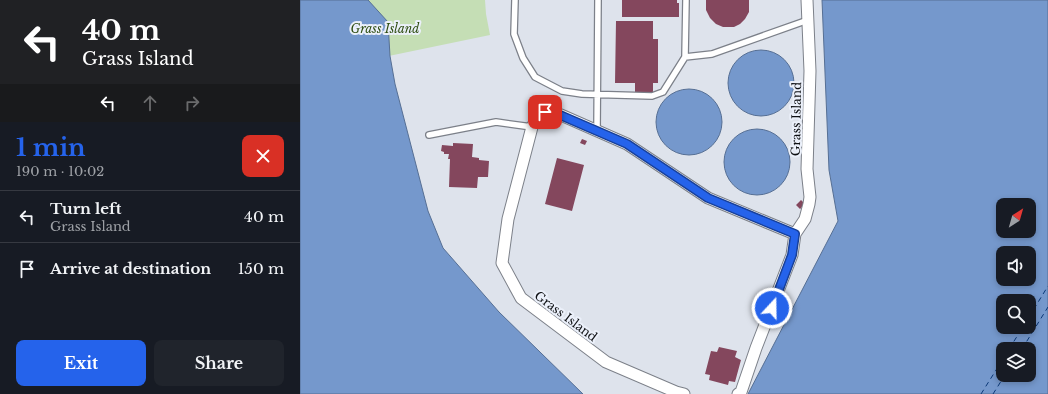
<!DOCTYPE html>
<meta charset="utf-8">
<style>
:root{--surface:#171b24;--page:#20242c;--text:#f1f3f6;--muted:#9ea1a6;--line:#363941;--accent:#2563eb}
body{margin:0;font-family:"Libre Baskerville",serif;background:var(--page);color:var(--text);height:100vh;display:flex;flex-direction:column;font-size:15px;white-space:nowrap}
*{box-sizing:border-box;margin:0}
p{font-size:13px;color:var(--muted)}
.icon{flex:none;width:22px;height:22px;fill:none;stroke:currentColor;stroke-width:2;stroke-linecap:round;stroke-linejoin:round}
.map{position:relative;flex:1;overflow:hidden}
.panel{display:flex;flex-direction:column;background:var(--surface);width:300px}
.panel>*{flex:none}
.guide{background:#202124;color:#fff;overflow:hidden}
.needle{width:26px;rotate:37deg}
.controls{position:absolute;left:696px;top:198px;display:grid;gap:8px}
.controls a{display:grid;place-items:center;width:40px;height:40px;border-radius:8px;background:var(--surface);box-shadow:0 2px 6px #0003;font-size:20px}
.pin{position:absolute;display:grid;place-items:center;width:34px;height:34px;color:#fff;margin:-17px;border-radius:8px;box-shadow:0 2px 6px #0006}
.me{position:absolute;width:44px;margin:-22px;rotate:21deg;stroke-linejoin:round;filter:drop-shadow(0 0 3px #0008)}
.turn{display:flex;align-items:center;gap:14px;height:84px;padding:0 16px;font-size:18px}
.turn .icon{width:52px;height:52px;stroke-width:2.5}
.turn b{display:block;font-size:28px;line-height:34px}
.lanes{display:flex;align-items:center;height:38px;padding:0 16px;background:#0003;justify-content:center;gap:20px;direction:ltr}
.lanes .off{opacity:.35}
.round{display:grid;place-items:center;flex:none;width:42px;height:42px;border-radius:8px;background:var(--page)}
.headline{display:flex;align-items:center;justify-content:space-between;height:68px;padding:0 16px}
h1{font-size:24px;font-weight:800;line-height:30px;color:var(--accent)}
.cta{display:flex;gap:8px;margin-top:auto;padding:8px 16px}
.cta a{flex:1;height:46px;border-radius:8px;background:var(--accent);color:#fff;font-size:16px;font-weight:800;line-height:46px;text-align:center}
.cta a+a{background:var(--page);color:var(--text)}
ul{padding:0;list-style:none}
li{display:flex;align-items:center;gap:12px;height:52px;padding:0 16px;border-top:1px solid var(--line)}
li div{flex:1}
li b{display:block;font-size:15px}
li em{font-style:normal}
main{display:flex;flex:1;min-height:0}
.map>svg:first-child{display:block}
.green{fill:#c5deb5}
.water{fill:#7598cc;stroke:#566f94;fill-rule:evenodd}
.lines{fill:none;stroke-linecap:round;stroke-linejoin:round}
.ferry{stroke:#0b3877;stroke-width:1;stroke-dasharray:5 4;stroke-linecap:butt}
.building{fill:#84475d}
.lane-casing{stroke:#7c8089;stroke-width:8}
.street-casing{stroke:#7c8089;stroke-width:13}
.lane{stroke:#fff;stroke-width:5.5}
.street{stroke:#fff;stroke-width:11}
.route-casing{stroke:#184099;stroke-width:10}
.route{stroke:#2563eb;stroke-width:7}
.labels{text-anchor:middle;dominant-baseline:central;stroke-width:4;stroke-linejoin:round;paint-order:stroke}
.park-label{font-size:12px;font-style:italic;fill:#2e4d11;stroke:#ebf0fa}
.street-label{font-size:12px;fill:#0d0f12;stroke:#ebf0fa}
</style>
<main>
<section class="panel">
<div class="guide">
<div class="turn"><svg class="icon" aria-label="left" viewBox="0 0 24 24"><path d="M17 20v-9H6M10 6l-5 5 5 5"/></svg><div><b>40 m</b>Grass Island</div></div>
<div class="lanes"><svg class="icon" aria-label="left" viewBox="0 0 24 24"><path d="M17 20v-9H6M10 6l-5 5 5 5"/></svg><svg class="icon off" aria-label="ahead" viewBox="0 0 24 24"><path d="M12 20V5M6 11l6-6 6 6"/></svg><svg class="icon off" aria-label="right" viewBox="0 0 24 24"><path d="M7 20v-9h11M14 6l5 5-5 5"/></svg></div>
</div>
<div class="headline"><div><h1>1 min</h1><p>190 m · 10:02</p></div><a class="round" style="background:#d93025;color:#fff"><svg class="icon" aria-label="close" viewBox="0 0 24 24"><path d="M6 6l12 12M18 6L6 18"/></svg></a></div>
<ul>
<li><svg class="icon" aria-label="left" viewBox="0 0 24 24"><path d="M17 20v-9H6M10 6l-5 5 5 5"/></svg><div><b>Turn left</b><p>Grass Island</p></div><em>40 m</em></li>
<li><svg class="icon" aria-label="arrive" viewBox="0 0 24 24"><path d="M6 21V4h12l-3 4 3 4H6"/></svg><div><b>Arrive at destination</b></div><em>150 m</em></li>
</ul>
<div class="cta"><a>Exit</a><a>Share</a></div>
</section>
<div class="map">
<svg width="748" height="394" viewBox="0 0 748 394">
<rect width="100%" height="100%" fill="#dee3ec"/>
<path class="green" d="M47,0h138l1,14 4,21 -111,23z"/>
<path class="water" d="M0,0h68l20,22 2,34 5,28 33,127 15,37 56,64 84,82h-283z
M522,0h226v394h-300l90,-173 -9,-51zM703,205h26v26h-26zM703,253h26v26h-26zM703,301h26v26h-26zM703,349h26v26h-26z
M428 83a33 33 0 1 1 66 0a33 33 0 1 1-66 0Z
M356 122a33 33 0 1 1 66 0a33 33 0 1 1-66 0Z
M424 162a33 33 0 1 1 66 0a33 33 0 1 1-66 0Z"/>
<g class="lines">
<path class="ferry" d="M729,317l19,-31
M709,349l14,-22
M722,349l26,-42
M681,394l22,-35
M693,394l12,-19"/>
</g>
<path class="building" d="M322,0h55v3h2v14h-57z
M406,0h43v12l-4,7 -5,5 -6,3h-11l-7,-3 -6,-6 -4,-8z
M316,21h37v18h5v44h-5v9h-18v-9h-20z
M282,139l5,2 -2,4 -5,-2z
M153,143l20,1 -1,13 7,1v2l10,1 -1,16h-10l-1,11 -28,-1 1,-28h-2l1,-5h-5v-2l-3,-1 1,-6 11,1z
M257,158l27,7 -12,46 -27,-7z
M501,200l4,4 -5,5 -4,-4z
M419,347l18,4 -2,6 6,3 -6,22 -6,-1 -1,4 -19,-5 1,-5 -5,-1 6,-23 6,1z"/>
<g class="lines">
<g class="lane-casing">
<path id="lane" d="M215,0l-1,34 9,24 12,19 27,14 20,3 70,2 11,-4 22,-35
M386,0l-1,57 27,-3 96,-34
M297,131l1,-131
M129,135l67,-13 36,5"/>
</g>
<g class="street-casing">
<path id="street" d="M384,394l-8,-2 -70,-30 -85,-64 -19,-35 6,-44 24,-92 6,-11 7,-4 16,3 66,29 81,54 87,36
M438,394l3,-2 15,-44 36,-93 3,-21 10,-15 4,-15 1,-7 -3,-28 3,-98 -3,-71"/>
</g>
<use href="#lane" class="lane"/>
<use href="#street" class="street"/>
</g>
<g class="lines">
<g class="route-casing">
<path id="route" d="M245,112l15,3 67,29 81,54 87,36 -3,21 -20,53"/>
</g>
<use href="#route" class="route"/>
</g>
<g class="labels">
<g class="park-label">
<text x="85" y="28">Grass Island</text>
</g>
<g class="street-label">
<text transform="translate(496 119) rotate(-89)">Grass Island</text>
<text transform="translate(266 316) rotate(37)">Grass Island</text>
</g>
</g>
</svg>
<div class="controls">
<a><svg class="needle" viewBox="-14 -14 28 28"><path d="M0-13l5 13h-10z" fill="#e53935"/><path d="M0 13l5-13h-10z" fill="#9ea1a6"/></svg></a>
<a><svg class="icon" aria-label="sound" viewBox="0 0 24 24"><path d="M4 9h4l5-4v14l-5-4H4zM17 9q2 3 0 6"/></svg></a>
<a><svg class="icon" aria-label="search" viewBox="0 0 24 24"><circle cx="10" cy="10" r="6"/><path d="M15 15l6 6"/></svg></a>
<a><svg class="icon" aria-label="layers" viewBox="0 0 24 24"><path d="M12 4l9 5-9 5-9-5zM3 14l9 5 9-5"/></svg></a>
</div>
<div class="pin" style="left:245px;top:112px;background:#d93025"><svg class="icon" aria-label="arrive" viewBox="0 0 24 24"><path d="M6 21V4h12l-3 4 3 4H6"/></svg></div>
<svg class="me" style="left:472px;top:308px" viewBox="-20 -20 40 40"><circle r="17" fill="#2563eb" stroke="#fff" stroke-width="3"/><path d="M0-11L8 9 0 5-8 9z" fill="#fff"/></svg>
</div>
</main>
